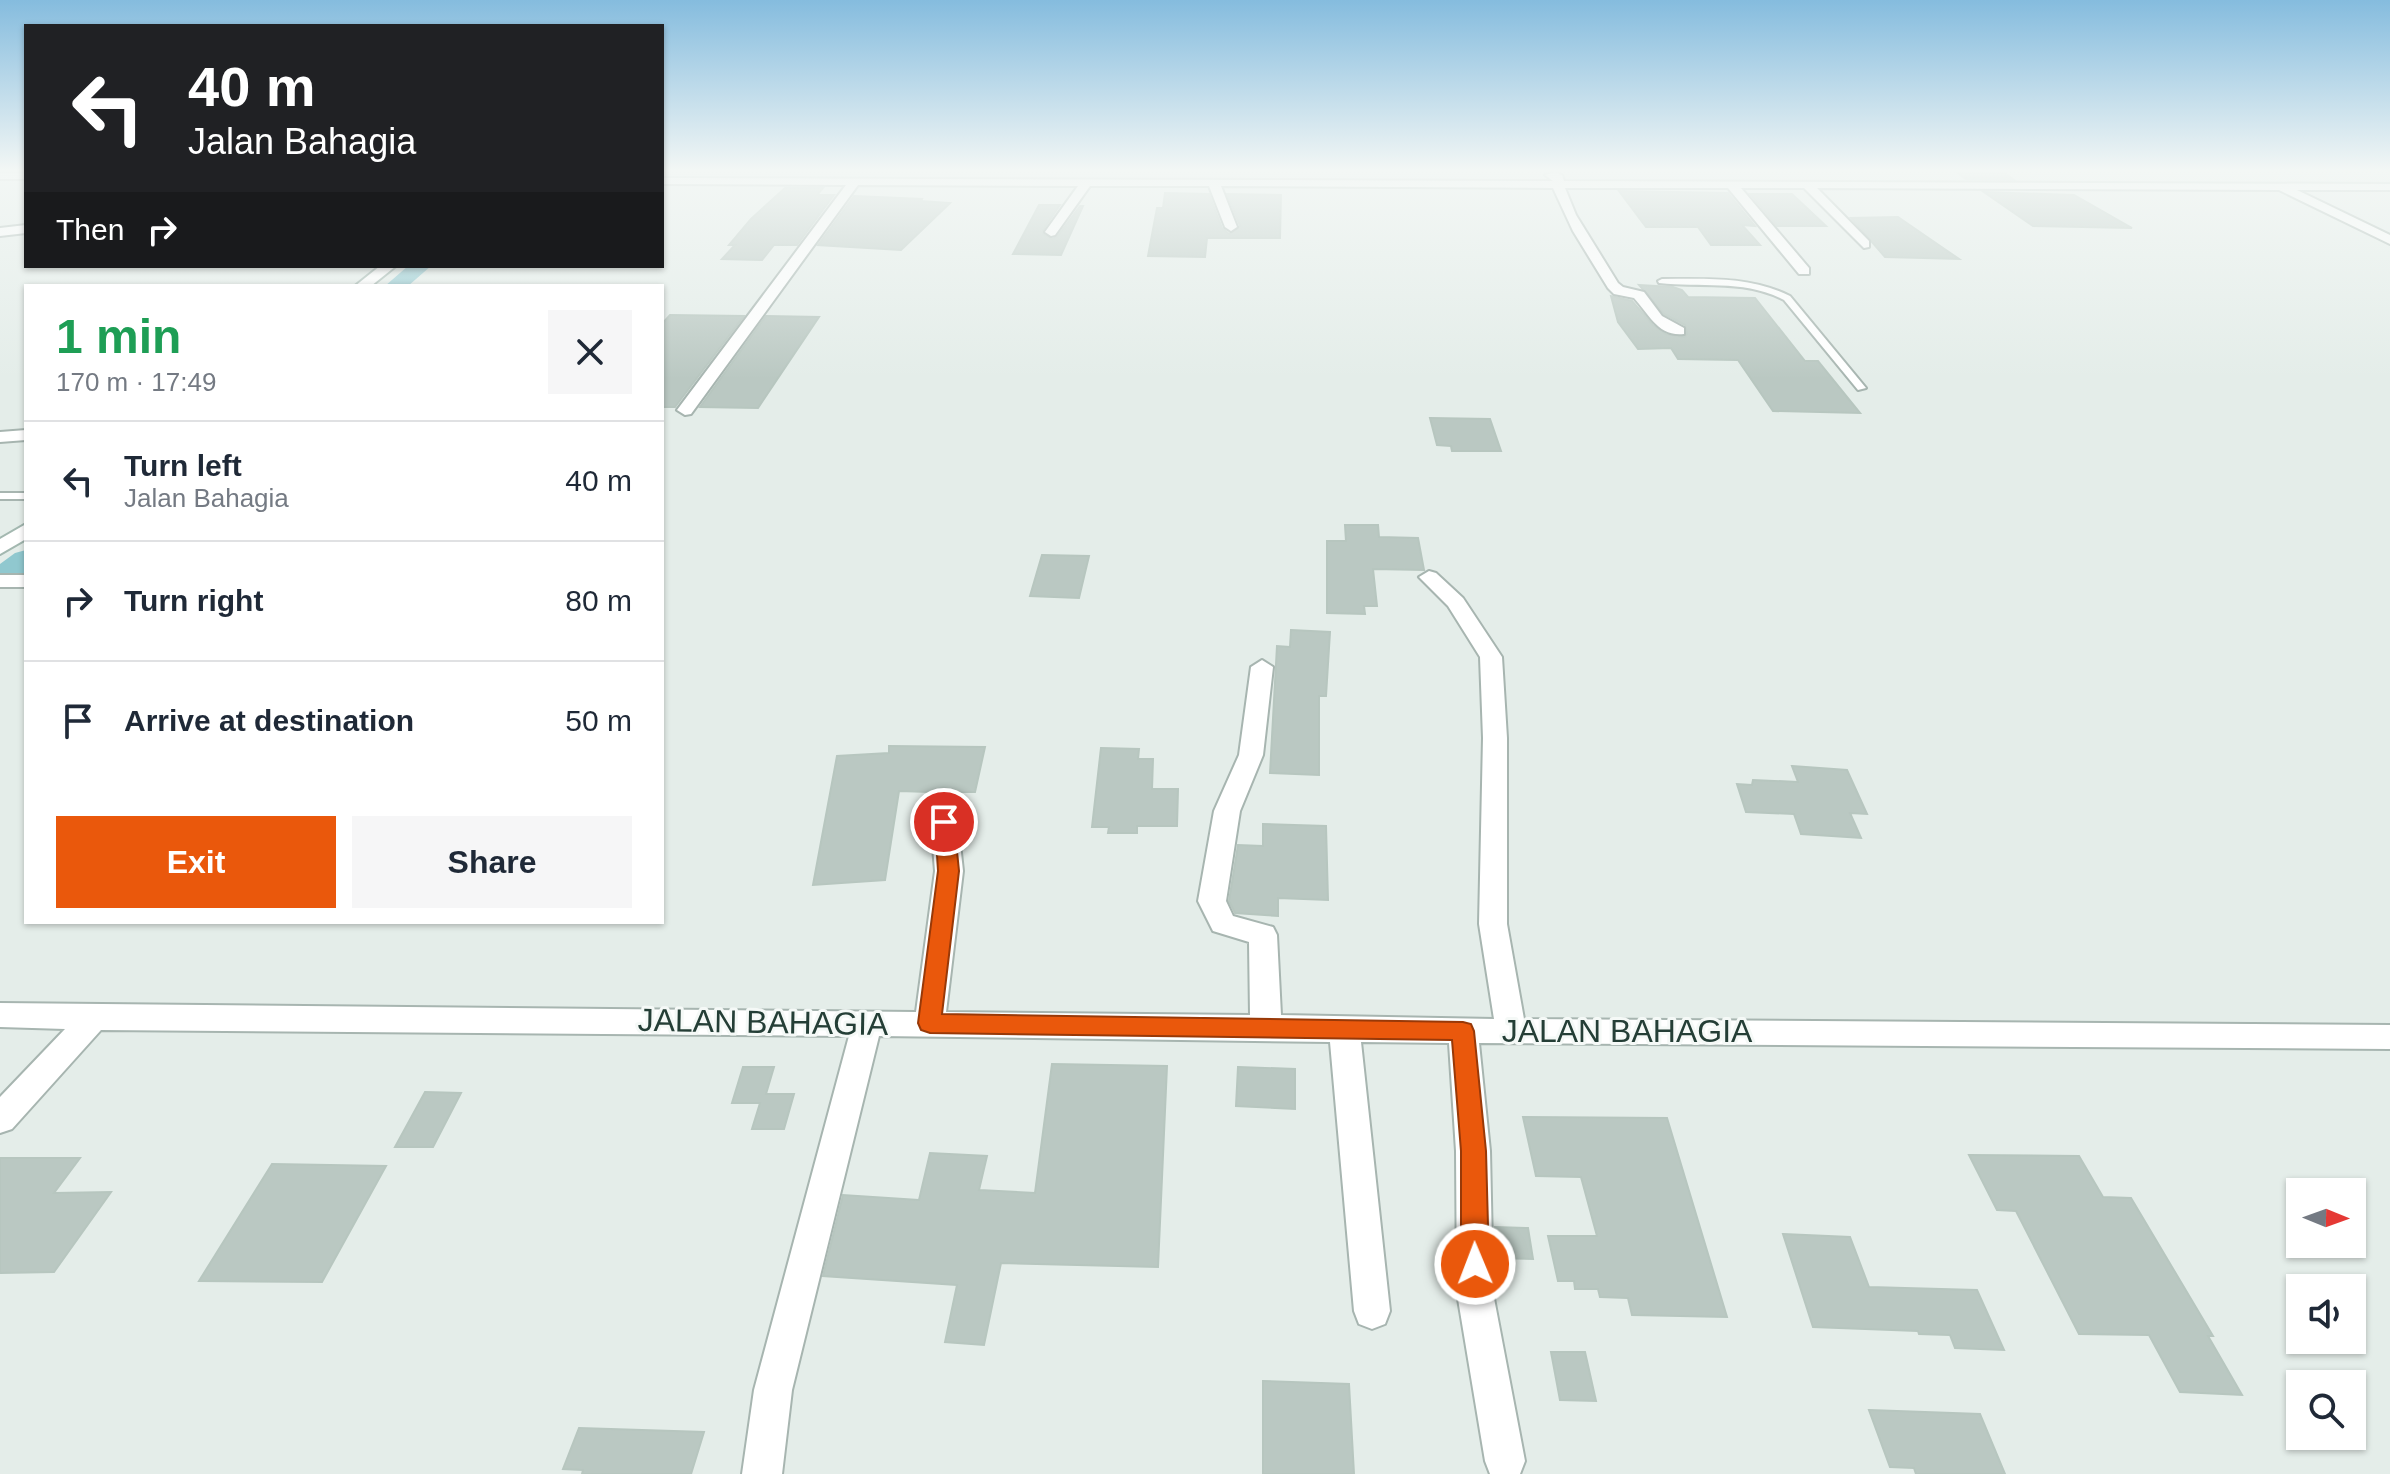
<!DOCTYPE html>
<meta charset="utf-8">
<style>
:root{--surface:#fff;--page:#f6f6f7;--text:#1f2937;--muted:#747a83;--line:#e0e1e3;--accent:#ea580c}
body{margin:0;font-family:Helvetica,sans-serif;background:var(--page);color:var(--text);height:100vh;display:flex;flex-direction:column;font-size:30px;white-space:nowrap}
*{box-sizing:border-box;margin:0}
p{font-size:26px;color:var(--muted)}
.icon{flex:none;width:44px;height:44px;fill:none;stroke:currentColor;stroke-width:2;stroke-linecap:round;stroke-linejoin:round}
.map{position:relative;flex:1;overflow:hidden}
.drawer{position:absolute;left:24px;top:284px;width:640px;height:640px;display:flex;flex-direction:column;background:var(--surface);border-radius:0px;box-shadow:0 2px 6px #0004}
.drawer>*{flex:none}
.hud{position:absolute;left:24px;top:24px;width:640px;height:244px;border-radius:0px;box-shadow:0 2px 6px #0004;background:#202124;color:#fff;overflow:hidden}
.needle{width:52px;rotate:91deg}
.controls{position:absolute;left:2286px;top:1178px;display:grid;gap:16px}
.controls a{display:grid;place-items:center;width:80px;height:80px;border-radius:0px;background:var(--surface);box-shadow:0 2px 6px #0004;font-size:40px}
.pin{position:absolute;display:grid;place-items:center;width:68px;height:68px;color:#fff;margin:-34px;border:4px solid #fff;border-radius:50%;box-shadow:0 2px 8px #0007}
.me{position:absolute;width:88px;margin:-44px;rotate:359deg;stroke-linejoin:round;filter:drop-shadow(0 0 6px #0008)}
.turn{display:flex;align-items:center;gap:28px;height:168px;padding:0 32px;font-size:36px}
.turn .icon{width:104px;height:104px;stroke-width:2.5}
.turn b{display:block;font-size:56px;line-height:68px}
.then{display:flex;align-items:center;height:76px;padding:0 32px;background:#0003;gap:16px;font-size:30px}
.round{display:grid;place-items:center;flex:none;width:84px;height:84px;border-radius:0px;background:var(--page)}
.overview{display:flex;align-items:center;justify-content:space-between;height:136px;padding:0 32px}
h1{font-size:48px;font-weight:700;line-height:60px;color:#1e9e55}
.cta{display:flex;gap:16px;margin-top:auto;padding:16px 32px}
.cta a{flex:1;height:92px;border-radius:0px;background:var(--accent);color:#fff;font-size:32px;font-weight:700;line-height:92px;text-align:center}
.cta a+a{background:var(--page);color:var(--text)}
ul{padding:0;list-style:none}
li{display:flex;align-items:center;gap:24px;height:120px;padding:0 32px;border-top:2px solid var(--line)}
li div{flex:1}
li b{display:block;font-size:30px}
li em{font-style:normal}
.map>svg:first-child{display:block}
.lines{fill:none;stroke-linecap:round;stroke-linejoin:round}
.canal{fill:#90c8cf;fill-rule:evenodd}
.building{fill:#bac8c2;stroke:#b7c6bf;stroke-width:2}
.lane-casing{stroke:#a7b5b0;stroke-width:4}
.street-casing{stroke:#a7b5b0;stroke-width:4}
.secondary-casing{stroke:#a3b8b0;stroke-width:4}
.lane{fill:#fff;fill-rule:evenodd}
.street{fill:#fff;fill-rule:evenodd}
.secondary{fill:#fff;fill-rule:evenodd}
.route{fill:#ea580c;stroke:#983908;stroke-width:2}
.labels{text-anchor:middle;dominant-baseline:central;stroke-width:6;stroke-linejoin:round;paint-order:stroke}
.near-street-label{font-size:32px;fill:#243e36;stroke:#f5f9f7}
</style>
<div class="map">
<svg width="2390" height="1474" viewBox="0 0 2390 1474">
<rect width="100%" height="100%" fill="#e4ede9"/>
<g class="lines">
<path class="canal" d="M408,266h23l-23,20h-23z
M26,550v24l-15,12 -11,2v-24l15,-11z"/>
</g>
<path class="building" d="M1956,172h47l11,8 -48,-1z
M785,188h38l-6,7h17l-37,50h-23l-12,15 -40,-1 13,-14h-6l22,-26z
M1619,191l109,2 27,33 -13,-1 18,20h-49l-13,-18h-52z
M1984,192l90,3 58,33 -99,-2z
M1165,193l44,1 13,34 7,6 11,-8 -13,-32 54,1 -1,43h-73l-2,19 -57,-1 9,-48h6z
M1750,194h42l34,32h-49z
M854,196l68,3 -1,2 29,2 -49,47 -83,-5z
M1039,205h21l-17,25v4l9,5 5,-2 23,-31h3l-22,49 -48,-1z
M1898,217l61,42 -74,-2 -34,-39z
M1639,285l34,2 9,3 6,7 67,1 50,63h13l42,52 -87,-2 -35,-51 -60,-1 -7,-11 -33,1 -20,-27 -7,-26 21,5 21,24 13,9 18,3 3,-3 -2,-9 -21,-11z
M670,315l74,1 -69,91h-13v-83z
M766,316l53,1 -61,91 -58,-1z
M1430,418l60,1 11,32h-49l-1,-5 -14,-1z
M1345,525h33l1,12 39,1 6,32 -51,-1 4,37h-13l1,8 -38,-1v-72h19z
M1042,555l47,1 -10,42 -49,-2z
M1291,630l39,2 -4,64h-7v79l-49,-2 7,-127 13,1z
M889,746l96,1 -10,45h-20l-12,-5 -13,5 -31,-1 -14,89 -72,5 24,-129 52,-3z
M1101,748l38,1 -1,10h15l-1,30h26l-1,37h-40v7h-29l1,-6h-17z
M1792,766l55,4 20,44 -17,-1 11,25 -60,-4 -7,-20 -48,-2 -9,-28 15,1 1,-5 45,2z
M1263,824l63,2 2,74 -50,-2v18l-43,-3 -6,-12 9,-56 25,1z
M1052,1064l115,2 -9,201 -157,-4 -17,82 -39,-3 12,-57 -134,-9 20,-81 76,5 11,-47 57,3 -8,34 56,3z
M743,1067h31l-8,27h28l-10,35h-32l8,-26h-28z
M1238,1067l57,2v40l-59,-3z
M425,1092l36,1 -28,54h-38z
M1523,1117l144,1 60,199 -95,-2 -4,-17 -28,-1 -2,-8h-23l-1,-8h-16l-10,-45h49l-16,-59 -45,-1z
M1969,1155l110,1 24,41 28,1 82,138h-5l34,59 -62,-3 -31,-57 -70,-1 -63,-123 -19,-1z
M0,1158h80l-26,35 57,-1 -57,80 -54,1z
M272,1164l114,2 -64,116 -123,-1z
M1495,1227l33,1 5,31 -37,-1z
M1783,1234l67,3 19,50 108,3 27,60 -49,-2 -5,-13 -31,-1 -1,-3 -105,-4z
M1551,1352h34l11,49 -36,-1z
M1263,1381l86,3 5,90h-91z
M1869,1410l111,4 25,60h-89l-2,-6 -24,-1z
M579,1428l125,4 -13,42h-109l1,-4 -20,-1z"/>
<g class="lines">
<g class="lane-casing">
<path id="lane" d="M1662,279c44,0 88,-3 128,17l76,92 -8,2 -74,-90c-40,-21 -82,-12 -125,-17l-1,-2z
M0,493h26v6h-26z"/>
</g>
<g class="street-casing">
<path id="street" d="M1554,172l8,3 2,6 826,3v6h-93l93,45v9l-111,-54 -462,-2 52,53v6l-5,1 -60,-60h-63l68,80v6h-10l-71,-86h-163l11,27 42,68 5,4 21,5 18,24 22,12v6c-26,3 -35,-20 -50,-36l-20,-4 -6,-6 -35,-57 -20,-43 -332,-2 16,41 -6,4 -6,-4 -16,-41h-119l-35,49 -4,1 -6,-4 33,-46 -220,-1 -167,229 -6,1 -8,-5 169,-225 -184,-1v-6l891,3 -8,-6z
M0,173h26v6h-26z
M26,225v8l-26,3v-8z
M26,430v10l-26,2v-10z
M1429,571l7,2 27,25 39,59 5,81v186l17,95 866,6v24l-911,-6 11,108 3,142 32,168 -5,13h-30l-5,-13 -28,-168 -1,-142 -7,-108 -88,-1 29,269 -5,13 -13,5 -13,-5 -5,-13 -24,-269 -451,-6 -87,354 -10,84h-40l12,-84 95,-354 -748,-6 -89,99 -12,4v-36l65,-68 -65,-2v-24l916,9 19,-141 -6,-73 4,-6 9,-2 9,2 4,6 8,73 -17,141 304,3 -1,-73 -36,-11 -15,-30 16,-90 25,-56 12,-88 11,-7 11,7 -10,88 -23,56 -14,90 7,15 40,11 4,8 4,80 213,4 -15,-95 4,-186 -3,-81 -32,-51 -29,-29z
M0,575h26v12h-26z"/>
</g>
<g class="secondary-casing">
<path id="secondary" d="M380,266h16l-25,20h-16z
M26,524v15l-26,15v-15z"/>
</g>
<use href="#lane" class="lane"/>
<use href="#street" class="street"/>
<use href="#secondary" class="secondary"/>
</g>
<linearGradient id="sky" x2="0" y2="1"><stop stop-color="#85bcde"/><stop offset="0.45" stop-color="#f3f7f5"/><stop offset="1" stop-color="#f3f7f5" stop-opacity="0"/></linearGradient>
<rect width="2390" height="379" fill="url(#sky)"/>
<path class="route" d="M944,816l10,6 5,49 -17,143 521,8 8,2 3,7 12,120 3,113 -4,9 -10,4 -10,-4 -4,-9v-113l-9,-111 -522,-7 -9,-3 -3,-7 20,-152 -3,-49z"/>
<g class="labels">
<g class="near-street-label">
<text transform="translate(763 1022) rotate(1)">JALAN BAHAGIA</text>
<text x="1627" y="1031">JALAN BAHAGIA</text>
</g>
</g>
</svg>
<div class="controls">
<a><svg class="needle" viewBox="-14 -14 28 28"><path d="M0-13l5 13h-10z" fill="#e53935"/><path d="M0 13l5-13h-10z" fill="#747a83"/></svg></a>
<a><svg class="icon" aria-label="sound" viewBox="0 0 24 24"><path d="M4 9h4l5-4v14l-5-4H4zM17 9q2 3 0 6"/></svg></a>
<a><svg class="icon" aria-label="search" viewBox="0 0 24 24"><circle cx="10" cy="10" r="6"/><path d="M15 15l6 6"/></svg></a>
</div>
<div class="pin" style="left:944px;top:822px;background:#d93025"><svg class="icon" aria-label="arrive" viewBox="0 0 24 24"><path d="M6 21V4h12l-3 4 3 4H6"/></svg></div>
<svg class="me" style="left:1475px;top:1264px" viewBox="-20 -20 40 40"><circle r="17" fill="#ea580c" stroke="#fff" stroke-width="3"/><path d="M0-11L8 9 0 5-8 9z" fill="#fff"/></svg>
<div class="hud">
<div class="turn"><svg class="icon" aria-label="left" viewBox="0 0 24 24"><path d="M17 20v-9H6M10 6l-5 5 5 5"/></svg><div><b>40 m</b>Jalan Bahagia</div></div>
<div class="then">Then<svg class="icon" aria-label="right" viewBox="0 0 24 24"><path d="M7 20v-9h11M14 6l5 5-5 5"/></svg></div>
</div>
<section class="drawer">
<div class="overview"><div><h1>1 min</h1><p>170 m · 17:49</p></div><a class="round"><svg class="icon" aria-label="close" viewBox="0 0 24 24"><path d="M6 6l12 12M18 6L6 18"/></svg></a></div>
<ul>
<li><svg class="icon" aria-label="left" viewBox="0 0 24 24"><path d="M17 20v-9H6M10 6l-5 5 5 5"/></svg><div><b>Turn left</b><p>Jalan Bahagia</p></div><em>40 m</em></li>
<li><svg class="icon" aria-label="right" viewBox="0 0 24 24"><path d="M7 20v-9h11M14 6l5 5-5 5"/></svg><div><b>Turn right</b></div><em>80 m</em></li>
<li><svg class="icon" aria-label="arrive" viewBox="0 0 24 24"><path d="M6 21V4h12l-3 4 3 4H6"/></svg><div><b>Arrive at destination</b></div><em>50 m</em></li>
</ul>
<div class="cta"><a>Exit</a><a>Share</a></div>
</section>
</div>
